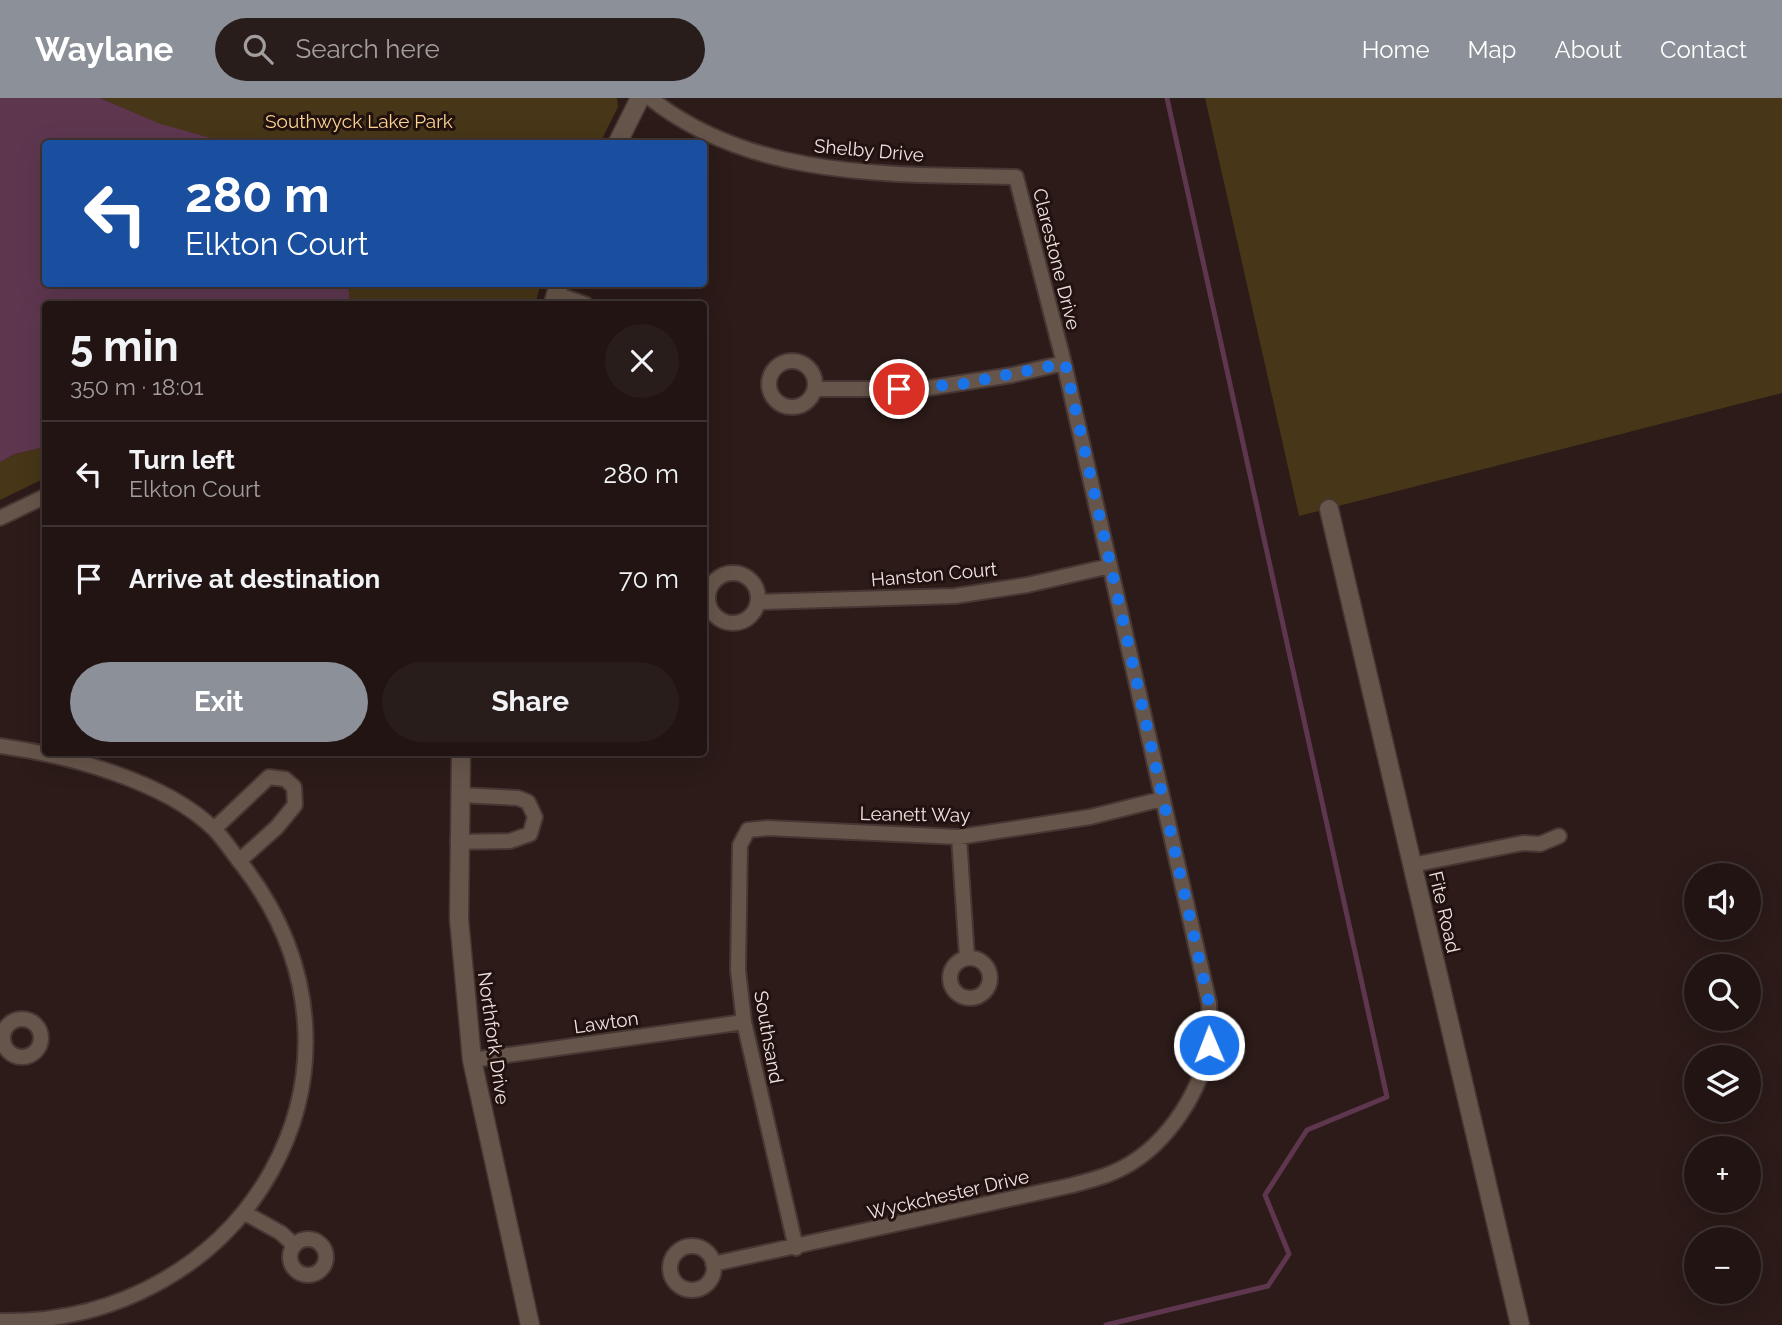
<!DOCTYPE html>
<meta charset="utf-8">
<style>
:root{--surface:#211412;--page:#291d1b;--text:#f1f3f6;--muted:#a29e9f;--line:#3e3332;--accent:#8c9099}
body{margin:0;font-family:Raleway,sans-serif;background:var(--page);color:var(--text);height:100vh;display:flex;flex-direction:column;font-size:26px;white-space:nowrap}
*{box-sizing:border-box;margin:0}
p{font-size:23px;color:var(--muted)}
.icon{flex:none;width:38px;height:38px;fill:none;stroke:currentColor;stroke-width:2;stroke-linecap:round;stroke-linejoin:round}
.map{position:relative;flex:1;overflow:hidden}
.details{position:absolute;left:42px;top:203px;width:665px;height:455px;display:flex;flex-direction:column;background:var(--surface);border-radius:7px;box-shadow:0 7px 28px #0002,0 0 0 2px var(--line)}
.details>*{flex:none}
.banner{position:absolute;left:42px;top:42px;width:665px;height:147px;border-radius:7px;box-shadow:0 7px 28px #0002,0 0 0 2px var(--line);background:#1a4fa0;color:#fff;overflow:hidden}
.controls{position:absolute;left:1684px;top:765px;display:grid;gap:14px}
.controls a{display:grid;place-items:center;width:77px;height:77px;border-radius:50%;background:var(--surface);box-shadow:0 7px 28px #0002,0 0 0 2px var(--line);font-size:35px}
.pin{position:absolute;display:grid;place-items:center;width:60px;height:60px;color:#fff;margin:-30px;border:4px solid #fff;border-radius:50%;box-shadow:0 2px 7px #0007}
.me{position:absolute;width:77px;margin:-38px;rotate:359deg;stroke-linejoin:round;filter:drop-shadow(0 0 5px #0008)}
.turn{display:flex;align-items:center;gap:24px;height:147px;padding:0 28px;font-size:32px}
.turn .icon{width:91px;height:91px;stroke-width:2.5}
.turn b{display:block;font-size:49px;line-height:60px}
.round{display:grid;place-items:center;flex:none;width:74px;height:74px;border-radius:37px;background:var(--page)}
.overview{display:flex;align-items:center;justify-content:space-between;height:119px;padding:0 28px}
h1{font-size:42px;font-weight:700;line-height:52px}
.cta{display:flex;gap:14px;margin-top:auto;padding:14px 28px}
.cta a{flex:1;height:80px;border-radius:42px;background:var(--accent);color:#fff;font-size:28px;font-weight:700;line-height:80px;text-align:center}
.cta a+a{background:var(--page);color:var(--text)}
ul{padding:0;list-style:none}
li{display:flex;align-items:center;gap:21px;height:105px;padding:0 28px;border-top:2px solid var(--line)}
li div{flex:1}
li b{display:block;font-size:26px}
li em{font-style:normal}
header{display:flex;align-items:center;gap:42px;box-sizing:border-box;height:98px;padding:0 35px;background:var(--accent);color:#fff}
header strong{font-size:33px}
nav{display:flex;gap:38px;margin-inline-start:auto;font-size:24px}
.search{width:490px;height:63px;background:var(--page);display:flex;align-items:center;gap:18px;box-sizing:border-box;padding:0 24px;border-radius:38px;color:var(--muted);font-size:26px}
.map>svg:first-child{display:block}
.green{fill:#473617}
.water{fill:#5e374f}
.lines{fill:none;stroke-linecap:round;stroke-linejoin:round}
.stream{stroke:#5e374f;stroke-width:5}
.minor-casing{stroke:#473734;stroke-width:18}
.tertiary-casing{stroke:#473734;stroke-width:21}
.minor{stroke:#66554a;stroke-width:14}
.tertiary{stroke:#66554a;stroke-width:18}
.route{stroke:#1a73e8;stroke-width:12;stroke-dasharray:0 21.6}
.labels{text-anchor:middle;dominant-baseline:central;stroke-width:6;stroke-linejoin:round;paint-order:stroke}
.park-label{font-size:19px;fill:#fcd492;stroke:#22120f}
.street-label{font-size:19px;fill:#eee2e0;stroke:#22120f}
</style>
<header>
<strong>Waylane</strong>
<div class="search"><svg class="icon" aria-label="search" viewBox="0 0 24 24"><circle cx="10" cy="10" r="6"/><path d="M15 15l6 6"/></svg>Search here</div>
<nav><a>Home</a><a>Map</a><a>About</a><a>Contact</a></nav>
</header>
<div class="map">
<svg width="1782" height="1227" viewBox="0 0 1782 1227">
<rect width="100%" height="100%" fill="#2c1b18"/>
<path class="green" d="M100,0h517l1,9 -18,36h-372l-69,-19z
M1205,0h577v295l-483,123z
M348,186h193l-6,20h-185z
M45,349v31l-45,22v-38l15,-8z"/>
<path class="water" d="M0,0h100l58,25 70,20 -182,1v140h302l2,20h-304l-1,143 -30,7 -15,8z"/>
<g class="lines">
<path class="stream" d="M1106,1227l162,-39 21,-32 -24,-59 42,-65 80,-33 -220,-999"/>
<g class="minor-casing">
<path id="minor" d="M650,0c103,82 242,76 366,79l48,186 145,640c0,14 3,30 0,43 -10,51 -46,105 -95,126 -13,6 -27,9 -41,13l-360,79
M556,196l29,10
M769 286a23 23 0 1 1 46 0a23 23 0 1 1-46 0Z
M815,291h107l90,-14 52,-12
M0,420l46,-22
M708 500a25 25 0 1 1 50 0a25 25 0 1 1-50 0Z
M758,504l197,-6 72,-11 83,-19
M0,648c67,9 165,35 214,83 11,11 20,26 30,38 153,201 2,458 -244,454
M214,731l55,-52 16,2 9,8 1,18 -18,22 -38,34
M959,739l8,121
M458,744l52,-1 20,-7 5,-17 -7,-15 -10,-4 -59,-3
M1412,767l111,-22 17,1 19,-8
M950 880a20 20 0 1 1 40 0a20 20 0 1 1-40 0Z
M3 940a19 19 0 1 1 38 0a19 19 0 1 1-38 0Z
M472,962l272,-38
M245,1115l36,20 13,12
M290 1159a18 18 0 1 1 36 0a18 18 0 1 1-36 0Z
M670 1170a22 22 0 1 1 44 0a22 22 0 1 1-44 0Z
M796,1150l-52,-226 -6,-52 2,-125 8,-15 20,-2 191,9 131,-20 72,-18"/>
</g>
<g class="tertiary-casing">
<path id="tertiary" d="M617,46l23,-46
M553,206l6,-20
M1329,411l191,816
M461,654l-2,167 13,141 58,265"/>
</g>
<use href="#minor" class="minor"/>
<use href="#tertiary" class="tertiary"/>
</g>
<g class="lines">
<path class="route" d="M899,291l63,-5 103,-21 144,640v42"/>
</g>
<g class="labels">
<g class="park-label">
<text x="359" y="23">Southwyck Lake Park</text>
</g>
<g class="street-label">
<text transform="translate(869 52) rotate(5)">Shelby Drive</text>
<text transform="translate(1057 161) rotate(76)">Clarestone Drive</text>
<text transform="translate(934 476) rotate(-5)">Hanston Court</text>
<text transform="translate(915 716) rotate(1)">Leanett Way</text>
<text transform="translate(1445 814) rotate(77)">Fite Road</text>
<text transform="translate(606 924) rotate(-8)">Lawton</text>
<text transform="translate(769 939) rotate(80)">Southsand</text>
<text transform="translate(494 940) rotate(82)">Northfork Drive</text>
<text transform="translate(948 1096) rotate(-13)">Wyckchester Drive</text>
</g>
</g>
</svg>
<div class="controls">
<a><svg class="icon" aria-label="sound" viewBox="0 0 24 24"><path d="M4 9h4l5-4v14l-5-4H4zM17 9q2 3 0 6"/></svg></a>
<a><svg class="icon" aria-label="search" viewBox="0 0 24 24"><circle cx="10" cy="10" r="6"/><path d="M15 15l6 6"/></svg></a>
<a><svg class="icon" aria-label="layers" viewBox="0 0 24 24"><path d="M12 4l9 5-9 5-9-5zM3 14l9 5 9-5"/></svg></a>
<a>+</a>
<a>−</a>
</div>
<div class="pin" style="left:899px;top:291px;background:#d93025"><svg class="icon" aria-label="arrive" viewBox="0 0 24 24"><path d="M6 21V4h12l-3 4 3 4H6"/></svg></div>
<svg class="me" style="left:1209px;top:947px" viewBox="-20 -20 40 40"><circle r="17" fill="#1a73e8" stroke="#fff" stroke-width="3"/><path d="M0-11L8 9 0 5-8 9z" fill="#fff"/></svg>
<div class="banner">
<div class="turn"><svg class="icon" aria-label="left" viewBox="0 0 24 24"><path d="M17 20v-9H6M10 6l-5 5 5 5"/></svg><div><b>280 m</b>Elkton Court</div></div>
</div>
<section class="details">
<div class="overview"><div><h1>5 min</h1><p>350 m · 18:01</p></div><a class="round"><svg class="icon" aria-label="close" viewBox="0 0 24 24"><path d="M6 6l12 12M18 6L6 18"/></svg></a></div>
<ul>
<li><svg class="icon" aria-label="left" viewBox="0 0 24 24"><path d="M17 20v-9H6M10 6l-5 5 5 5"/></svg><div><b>Turn left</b><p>Elkton Court</p></div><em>280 m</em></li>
<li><svg class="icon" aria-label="arrive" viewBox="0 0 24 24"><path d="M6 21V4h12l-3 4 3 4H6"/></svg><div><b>Arrive at destination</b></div><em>70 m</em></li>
</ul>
<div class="cta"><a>Exit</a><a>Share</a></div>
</section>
</div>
